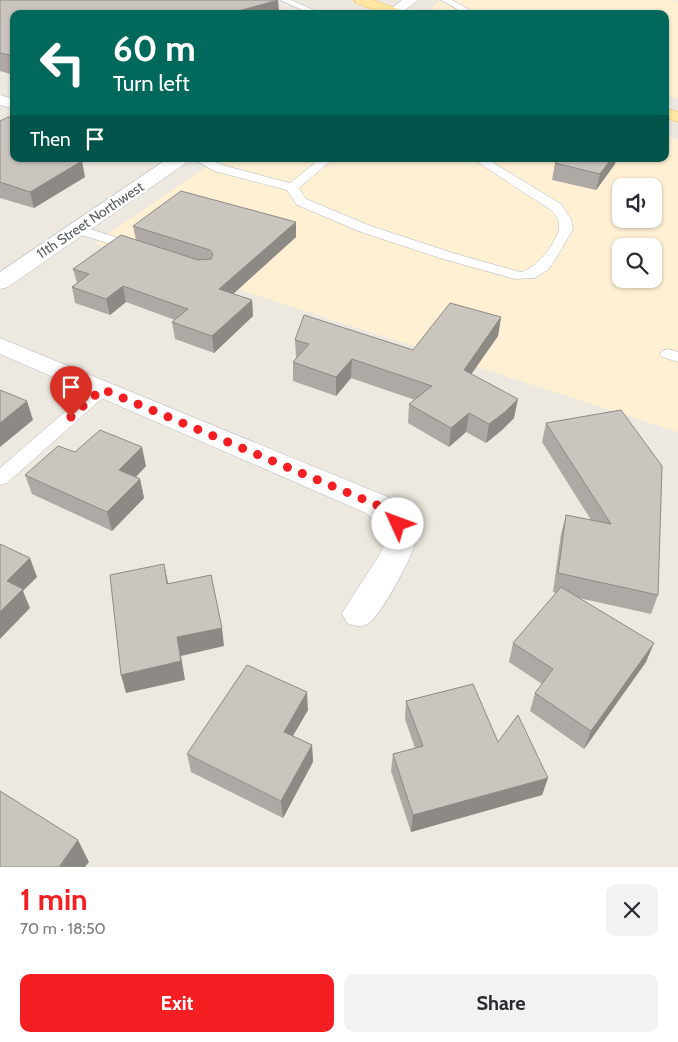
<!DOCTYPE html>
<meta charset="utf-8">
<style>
:root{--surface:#fff;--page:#f2f2f3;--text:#2b2b33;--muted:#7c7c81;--accent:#f51e22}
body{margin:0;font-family:Cabin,sans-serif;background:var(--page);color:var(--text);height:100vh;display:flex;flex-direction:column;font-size:19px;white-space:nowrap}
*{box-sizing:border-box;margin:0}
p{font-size:16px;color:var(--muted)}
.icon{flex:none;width:28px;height:28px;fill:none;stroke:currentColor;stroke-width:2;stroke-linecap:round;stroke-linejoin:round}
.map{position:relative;height:867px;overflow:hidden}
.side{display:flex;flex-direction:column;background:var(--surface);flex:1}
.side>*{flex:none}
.banner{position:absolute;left:10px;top:10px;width:659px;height:152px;border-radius:10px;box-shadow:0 1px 4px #0004;background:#00695c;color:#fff;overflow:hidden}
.fabs{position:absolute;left:612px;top:178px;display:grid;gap:10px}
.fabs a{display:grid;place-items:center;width:50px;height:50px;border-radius:10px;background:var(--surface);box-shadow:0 1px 4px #0004;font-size:25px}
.pin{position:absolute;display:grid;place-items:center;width:42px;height:42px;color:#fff;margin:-51px -21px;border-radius:50% 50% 50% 0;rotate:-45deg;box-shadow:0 0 5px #0007}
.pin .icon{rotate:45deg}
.me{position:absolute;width:55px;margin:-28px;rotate:313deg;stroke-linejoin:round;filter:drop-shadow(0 0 4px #0008)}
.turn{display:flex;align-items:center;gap:18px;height:105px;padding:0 20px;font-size:22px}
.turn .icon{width:65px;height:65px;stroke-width:2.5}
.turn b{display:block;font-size:35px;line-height:42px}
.then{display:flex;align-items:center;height:48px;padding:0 20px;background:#0003;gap:10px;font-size:19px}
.round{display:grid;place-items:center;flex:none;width:52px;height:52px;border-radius:10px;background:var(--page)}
.summary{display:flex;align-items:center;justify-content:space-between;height:85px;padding:0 20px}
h1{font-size:30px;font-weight:800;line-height:38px;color:var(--accent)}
.button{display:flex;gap:10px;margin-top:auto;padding:10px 20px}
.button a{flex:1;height:58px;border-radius:10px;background:var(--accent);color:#fff;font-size:20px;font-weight:800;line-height:58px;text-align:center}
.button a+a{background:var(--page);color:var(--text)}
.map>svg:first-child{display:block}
.commercial{fill:#fff0d3;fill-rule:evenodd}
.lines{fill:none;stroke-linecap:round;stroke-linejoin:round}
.service-casing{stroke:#b3b7bc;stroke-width:1}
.minor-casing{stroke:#b3b7bc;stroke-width:1}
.primary-casing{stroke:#fbb84b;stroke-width:1}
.service{fill:#fff;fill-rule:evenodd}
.minor{fill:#fff;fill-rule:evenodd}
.primary{fill:#ffe7a3;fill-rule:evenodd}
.wall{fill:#aea9a4}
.shaded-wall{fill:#8d8a86}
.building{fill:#cac5bf;stroke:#8d8a86}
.route{stroke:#f51e22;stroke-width:9;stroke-dasharray:0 16.2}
.labels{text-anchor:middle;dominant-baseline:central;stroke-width:5;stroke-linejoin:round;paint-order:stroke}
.far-street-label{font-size:14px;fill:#595e62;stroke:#fff}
</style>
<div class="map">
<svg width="678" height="867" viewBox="0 0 678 867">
<rect width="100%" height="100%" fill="#ede9e0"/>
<path class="commercial" d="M441,0h231l6,2v97l-13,-4v-81h-225l-6,-2 -1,-6z
M665,135l13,5v292l-583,-189 123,-84h447zM621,186h33v33h-33zM621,246h33v33h-33z"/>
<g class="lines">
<g class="service-casing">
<path id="service" d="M280,0h11l32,14h-12z
M441,0h11l25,14h-11z
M194,159h15l13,6 68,18 30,-24h13l-34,29 7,11 65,27 82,27 67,19c16,-2 37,-30 39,-44 1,-8 -3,-13 -8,-18l-78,-51h14l74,45 10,15 2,10 -18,31 -7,10 -14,8 -19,1 -72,-20 -82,-27 -64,-27 -10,-15 -73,-19z
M77,225l64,20 2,3 -7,4 -64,-20 -2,-3z
M668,349l10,3v10l-16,-5 -2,-3 2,-3z
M102,384l6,1 2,4 -2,4 -101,90 -7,2v-17l96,-83z"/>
</g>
<g class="minor-casing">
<path id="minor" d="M402,0h16l-18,14h-16z
M0,95l14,4v10l-14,-4z
M167,159h21l-2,4 -178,124 -8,2v-17z
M0,338l388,159c12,10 27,23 28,40 1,13 -36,80 -47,86 -8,5 -14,3 -22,0l-5,-10 38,-59 4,-9v-16l-18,-16 -366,-159z"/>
</g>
<g class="primary-casing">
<path id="primary" d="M354,0h19l30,11 2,3h-20l-29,-11z
M665,108l13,4v10l-13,-4z"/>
</g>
<use href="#service" class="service"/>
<use href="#minor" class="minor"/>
<use href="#primary" class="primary"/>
</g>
<path class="wall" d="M0,0h278l1,14h-265v61l-14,-4z
M0,121l85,56 -51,31 -34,-10z
M555,163l60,1 -19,26 -44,-10z
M296,222v15l-63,57 19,6 1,16 -39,37 -39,-14 -3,-17 3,-2 -49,-18 -16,13 -35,-12 -3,-16 5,-4 -4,-14 63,-29 -3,-14z
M501,317l-3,19 -27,38 43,44 -12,12 -16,13 -20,-11 -17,15 -41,-24 1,-19 6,-4 -64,-22 -15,18 -43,-15v-19l3,-4 -1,-18 118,10z
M546,423l112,172 -7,19 -72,-16 67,64 -62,87 -54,-38 5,-18 7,-9 -33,-22 4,-19 43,-50 -3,-1 8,-58 5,-19 25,5 -49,-78z
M75,452l71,14 -10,11 4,2 4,19 -32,33 -80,-37 -7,-19z
M406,701l92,41 50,36 -6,17 -131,37 -20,-61 2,-17 22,-6 -10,-29z
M308,710l-15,26 19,9 1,17 -30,56 -92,-46 -4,-18z"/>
<path class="shaded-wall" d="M278,0l1,14h-51z
M611,159h5l-1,5 -19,26 4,-16z
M82,161l3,16 -51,31 -4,-16z
M296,222v15l-75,68 -2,-16z
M123,286l3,16 -16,13 -4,-16z
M252,300l1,16 -39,37 -2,-17z
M501,317l-3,19 -37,53 3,-19z
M352,359l-1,19 -15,18v-19z
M518,399l-4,19 -12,12 -16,13 3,-19z
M27,401l6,19 -33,27v-24z
M469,413l-3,19 -17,15 2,-19z
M142,447l4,19 -22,23 -5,-19z
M140,479l4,19 -32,33 -5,-19z
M30,558l7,19 -14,14 7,17 -30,31v-27l7,-31z
M164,564l4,19 3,20 -4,-19z
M222,628l2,18 -43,10 4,24 -59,13 -5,-18 56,-38z
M654,643l-8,19 -62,87 7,-18z
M307,692l1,18 -23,39 -1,-17z
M312,745l1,17 -30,56 -2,-17z
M548,778l-6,17 -131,37 2,-17z
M78,840l11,22 -4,5h-26z"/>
<path class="building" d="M0,0h278l-50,14h-214v42l-14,-3z
M8,117l6,2v40h61l7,2 -52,31 -30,-10v-61z
M558,159h53l-11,15 -45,-11z
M181,191l115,31 -77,67 33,11 -40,36 -40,-14 16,-13 -65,-23 -17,13 -34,-12 17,-13 -16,-5 48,-34 77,25 13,-1 2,-5 -3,-4 -77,-24z
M450,303l51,14 -37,53 54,29 -13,13 -16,12 -20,-11 -18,15 -42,-24 23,-18 -80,-27 -16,18 -43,-15 16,-18 -14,-4 9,-25 109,35z
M0,390l27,11 -27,22z
M621,410l41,56 -4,129 -100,-22 8,-58 45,9 -65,-101z
M100,430l42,17 -23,23 21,9 -33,33 -82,-37 33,-29 17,6z
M0,544l30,14 -23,23 16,8 -23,23z
M164,564l3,20 44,-9 11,53 -45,9 4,24 -60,14 -11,-100z
M561,587l93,56 -63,88 -56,-38 18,-24 -40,-26z
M247,665l60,27 -23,40 28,13 -31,56 -94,-47z
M473,684l25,58 20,-27 30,63 -135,37 -20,-61 30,-8 -17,-45z
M0,791l78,49 -19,27h-59z"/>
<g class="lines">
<path class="route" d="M71,417l31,-28 275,116 16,12 5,7"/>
</g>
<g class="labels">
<g class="far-street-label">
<text transform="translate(90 220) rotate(-34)">11th Street Northwest</text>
</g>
</g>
</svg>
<div class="fabs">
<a><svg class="icon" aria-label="sound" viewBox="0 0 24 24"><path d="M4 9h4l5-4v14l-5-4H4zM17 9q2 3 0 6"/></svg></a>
<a><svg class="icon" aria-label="search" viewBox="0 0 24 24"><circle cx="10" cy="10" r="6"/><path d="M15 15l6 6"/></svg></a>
</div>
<div class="pin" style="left:71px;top:417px;background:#d93025"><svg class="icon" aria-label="arrive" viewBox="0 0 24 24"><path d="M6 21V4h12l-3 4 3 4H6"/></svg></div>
<svg class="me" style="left:398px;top:524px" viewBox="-20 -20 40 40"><circle r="19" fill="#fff"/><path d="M0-13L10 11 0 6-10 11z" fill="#f51e22"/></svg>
<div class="banner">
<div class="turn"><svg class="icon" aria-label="left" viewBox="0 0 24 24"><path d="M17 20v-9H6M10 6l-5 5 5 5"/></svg><div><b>60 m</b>Turn left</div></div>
<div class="then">Then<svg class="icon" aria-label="arrive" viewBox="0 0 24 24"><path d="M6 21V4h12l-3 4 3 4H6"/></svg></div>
</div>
</div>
<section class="side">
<div class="summary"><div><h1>1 min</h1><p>70 m · 18:50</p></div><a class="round"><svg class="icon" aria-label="close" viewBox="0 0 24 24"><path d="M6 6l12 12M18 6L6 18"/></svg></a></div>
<div class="button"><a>Exit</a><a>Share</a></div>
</section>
